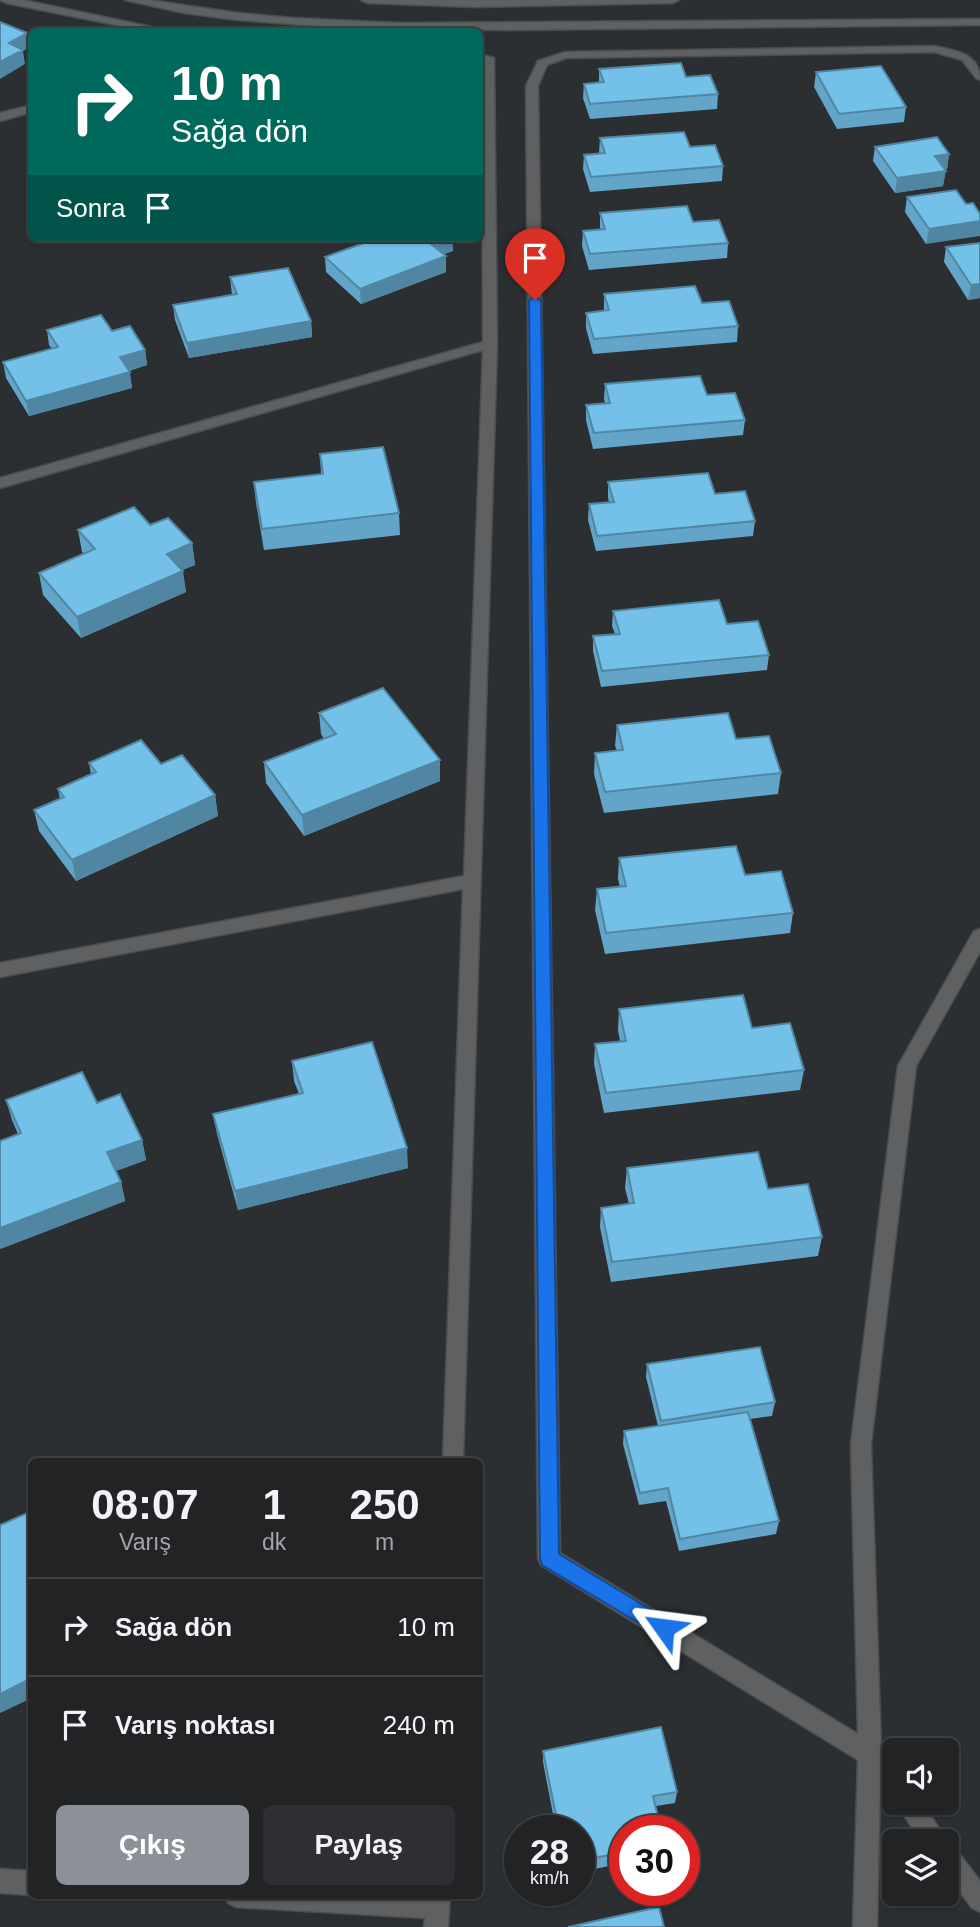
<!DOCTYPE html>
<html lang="tr">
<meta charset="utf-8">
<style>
:root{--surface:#212325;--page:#2d2f32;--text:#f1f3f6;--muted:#a2a4a7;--line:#3e4042;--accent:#8c9099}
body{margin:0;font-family:Helvetica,sans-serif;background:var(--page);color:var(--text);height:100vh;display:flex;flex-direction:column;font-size:26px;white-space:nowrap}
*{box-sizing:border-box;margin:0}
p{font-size:23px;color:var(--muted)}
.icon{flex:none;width:38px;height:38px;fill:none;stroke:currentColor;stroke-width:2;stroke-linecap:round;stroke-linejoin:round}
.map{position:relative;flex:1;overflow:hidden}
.drawer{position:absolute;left:28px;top:1458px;width:455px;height:441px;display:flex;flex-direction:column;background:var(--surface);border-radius:10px;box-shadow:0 2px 5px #0004,0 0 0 2px var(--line)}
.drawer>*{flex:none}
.top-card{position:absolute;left:28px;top:28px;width:455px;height:214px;border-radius:10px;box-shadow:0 2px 5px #0004,0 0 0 2px var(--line);background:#00695c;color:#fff;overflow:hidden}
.controls{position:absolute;left:882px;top:1738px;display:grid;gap:14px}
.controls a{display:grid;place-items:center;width:77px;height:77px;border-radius:10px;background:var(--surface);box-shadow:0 2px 5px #0004,0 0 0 2px var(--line);font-size:35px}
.speed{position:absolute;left:504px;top:1815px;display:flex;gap:14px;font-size:35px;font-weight:700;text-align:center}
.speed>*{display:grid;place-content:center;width:91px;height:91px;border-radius:50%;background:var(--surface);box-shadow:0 2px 5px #0004,0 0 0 2px var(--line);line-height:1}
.speed small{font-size:18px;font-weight:400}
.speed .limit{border:10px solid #d22;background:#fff;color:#111}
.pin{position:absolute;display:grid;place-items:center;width:60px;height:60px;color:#fff;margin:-72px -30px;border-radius:50% 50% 50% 0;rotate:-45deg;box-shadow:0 0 7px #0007}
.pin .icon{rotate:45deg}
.me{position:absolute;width:77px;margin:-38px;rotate:301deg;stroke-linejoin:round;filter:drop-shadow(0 0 5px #0008)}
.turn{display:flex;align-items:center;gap:24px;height:147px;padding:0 28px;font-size:32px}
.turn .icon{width:91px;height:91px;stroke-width:2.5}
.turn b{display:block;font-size:49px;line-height:60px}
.then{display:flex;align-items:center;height:66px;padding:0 28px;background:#0003;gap:14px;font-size:26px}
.eta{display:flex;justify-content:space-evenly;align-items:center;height:119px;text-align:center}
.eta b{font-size:42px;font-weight:700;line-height:49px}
.primary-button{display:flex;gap:14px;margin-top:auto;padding:14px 28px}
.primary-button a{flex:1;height:80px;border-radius:10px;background:var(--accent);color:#fff;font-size:28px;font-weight:700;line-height:80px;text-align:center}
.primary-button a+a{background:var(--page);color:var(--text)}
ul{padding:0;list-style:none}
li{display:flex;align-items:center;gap:21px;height:98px;padding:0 28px;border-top:2px solid var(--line)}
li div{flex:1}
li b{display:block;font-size:26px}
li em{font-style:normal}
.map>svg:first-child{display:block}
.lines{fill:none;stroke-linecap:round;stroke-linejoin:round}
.minor-casing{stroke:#4a4c4e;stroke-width:3}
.minor{fill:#5f6061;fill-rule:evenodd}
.wall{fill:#63a5c8}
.shaded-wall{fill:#5086a2}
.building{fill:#73c0e8;stroke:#5086a2;stroke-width:2}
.route{fill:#1a73e8;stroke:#114b97;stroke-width:2}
</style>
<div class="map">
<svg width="980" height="1927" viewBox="0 0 980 1927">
<rect width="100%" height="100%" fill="#2c2f31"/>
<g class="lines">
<g class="minor-casing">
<path id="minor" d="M0,0h23l153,32h-25l-145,-29z
M125,0h24l89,13 54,5 108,5 580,-4v6l-471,5 -163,-2 -108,-8 -54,-7z
M361,0h318l-6,3 -197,4 -109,-4z
M935,46c21,5 45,7 45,34l-4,-2 -14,-18 -28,-8 -368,6 -19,7 -9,21 22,1467 298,181 -7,-290 47,-378 76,-135 6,-2v23l-64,114 -45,378 10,306 13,18v29l-8,-3 -6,-7 -3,140h-24l5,-167 -317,-195 -3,-7 -12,-1472 12,-25 27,-9z
M480,54l14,4 3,286 -34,1117h-20l20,-572 -463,88v-14l464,-87 19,-526 -483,138v-10l483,-136 -1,-281 -2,-1z
M32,105v7l-32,9v-8z
M895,1802h26l27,39 -1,2 -26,-2z
M947,1844l8,4 25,33v31l-8,-4 -25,-33z
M0,1869l32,2v24l-32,-2z
M224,1895h226l-2,32h-24l1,-9 -189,-11 -8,-4z"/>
</g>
<use href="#minor" class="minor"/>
</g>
<path class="wall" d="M599,69l87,8 32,17 -1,15 -127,10 -7,-21 1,-14 15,-1z
M816,72l90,35 -2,15 -67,7 -23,-42z
M600,138l90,9 33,19 -1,15 -132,11 -7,-23 1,-14 15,-2z
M875,147l74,7 -2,15h-2l-2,17 -48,7 -22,-32z
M907,197l59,7 -40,40 -21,-32z
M600,213l93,9 35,21 -1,15 -138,12 -7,-24 1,-15 17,-2z
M357,238h95l1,13 -10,3 3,18 -85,32 -35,-32 -1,-15 35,-13 -3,-3z
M980,243v55l-12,2 -24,-38 2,-15z
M230,277l81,44 1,16 -123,21 -14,-38 -2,-15 59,-10z
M604,294l98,9 36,23 -1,16 -144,12 -7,-26v-15l18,-2z
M47,330l98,20 2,15 -18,6 3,17 -103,28 -23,-38 -3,-16 49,-13 -3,-4z
M605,384l102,11 38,25 -2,15 -150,14 -7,-29v-15l19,-2 -1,-4z
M320,454l79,59 1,22 -136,15 -8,-47 -2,-21 67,-8z
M608,482l107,12 40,27 -2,15 -157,15 -8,-31 1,-16 20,-1 -1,-6z
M150,525l42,18 3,22 -13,5 4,22 -105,46 -38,-43 -4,-22 45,-19 -2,-2 -4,-22z
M613,611l114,13 42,31 -2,15 -166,17 -8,-36v-15l22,-2 -3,-8z
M319,713l121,47v21l-136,55 -38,-53 -2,-21 60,-23 -3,-5z
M617,725l119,14 45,34 -3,21 -174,19 -10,-39 1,-21 22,-2 -2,-5z
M89,763l72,1 54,31 3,21 -142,65 -37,-50 -5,-21 26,-11 -2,-10 33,-15z
M619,858l126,17 48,38 -3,20 -185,21 -10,-44 2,-21 23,-2 -2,-8z
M619,1009l133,19 52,42 -4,20 -196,23 -10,-49 1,-20 25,-3 -2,-11z
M292,1061l116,107 -170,42 -21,-76 -4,-20 86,-20 -5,-13z
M6,1100l91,3 45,37 4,20 -30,11 5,11 4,19 -125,48v-108l18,-7 -6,-14z
M627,1168l141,21 54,48 -4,19 -207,26 -11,-55 1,-19 28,-4 -4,-16z
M647,1364l128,38 -3,14 -22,3 29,102 -3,13 -97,17 -13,-50 -27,4 -16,-61 1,-13 34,-5 -12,-49z
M543,1751l134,41 -2,11 -19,3 -31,24v33l-46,9v-42h-23l-13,-68z"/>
<path class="shaded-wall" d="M27,33l2,14 -6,4 2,13 -25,15v-17l9,-19z
M949,154l-2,15 -14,2 2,-15z
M946,171l-3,15 -48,7 2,-15z
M980,221v15l-54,8 3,-15z
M446,238h6l1,13 -22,8v-15z
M446,256v16l-85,32 -1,-15z
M980,284v14l-12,2 3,-15z
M311,321l1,16 -123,21 -2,-15z
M145,350l2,15 -25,7 -2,-15z
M130,372l2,16 -103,28 -3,-15z
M192,543l3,22 -25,10 -3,-21z
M183,571l3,21 -105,46 -4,-21z
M440,760v21l-136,55 -2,-21z
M215,795l3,21 -142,65 -4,-21z
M142,1140l4,20 -34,12 -5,-20z
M407,1148l1,20 -170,42 -3,-19z
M121,1182l4,19 -125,48v-21z
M32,1678v20l-32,15v-19z"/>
<path class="building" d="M0,22l27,11 -18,10 14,7 -23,12z
M681,63l5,14 24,-2 8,19 -128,10 -6,-20 20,-2 -5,-13z
M881,66l25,41 -67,7 -23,-42z
M684,132l6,15 25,-2 8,21 -132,11 -7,-22 21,-2 -5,-15z
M937,137l12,17 -14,2 11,15 -49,7 -22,-31z
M956,190l10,14 7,-1 7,11v7l-51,8 -22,-32z
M687,206l6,16 26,-2 9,23 -138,11 -7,-23 22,-2 -5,-16z
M370,238h76l-15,6 15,12 -86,33 -35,-32 47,-17z
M980,243v41l-9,1 -25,-38z
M288,268l23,53 -124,22 -14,-38 64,-11 -7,-17z
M695,286l7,17 27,-2 9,25 -144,13 -8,-26 23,-3 -5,-16z
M101,315l11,16 18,-5 15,24 -25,7 10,15 -104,29 -23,-39 55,-15 -11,-17z
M700,376l7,19 28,-2 10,27 -151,13 -8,-28 24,-2 -5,-19z
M383,447l16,66 -137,16 -8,-47 69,-8 -3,-20z
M708,473l7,21 30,-3 10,30 -158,15 -8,-32 25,-2 -6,-20z
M134,507l16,18 18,-7 24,25 -25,11 16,17 -106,46 -38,-44 56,-24 -17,-19z
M719,600l8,24 31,-3 11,34 -167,16 -9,-35 27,-2 -7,-23z
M383,688l57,72 -138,55 -38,-53 72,-28 -17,-21z
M728,713l8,26 33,-3 12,37 -176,19 -10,-39 28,-3 -6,-25z
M141,740l20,24 21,-9 33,40 -143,65 -38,-50 30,-13 -6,-8 38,-17 -7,-9z
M736,846l9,29 36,-4 12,42 -187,20 -9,-44 29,-3 -7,-28z
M743,995l9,33 38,-5 14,47 -198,23 -11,-49 31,-3 -7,-32z
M372,1042l35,106 -172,43 -22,-77 90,-21 -11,-32z
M82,1072l15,31 23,-9 22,46 -35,12 14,30 -121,46v-87l21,-8 -15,-33z
M758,1152l10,37 40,-5 14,53 -210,25 -11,-54 33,-5 -7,-35z
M760,1347l15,55 -114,19 -14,-57z
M748,1412l31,109 -99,18 -12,-51 -28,5 -16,-62z
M32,1511v167l-32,16v-169z
M661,1727l16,65 -24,4 8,34h-36v22l-46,9v-31h-20l-16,-79z
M659,1907l5,20h-96z"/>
<path class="route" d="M535,297l6,3 18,1254 112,68 3,6 -3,7 -7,3 -122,-73 -2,-7 -11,-1258z"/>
</svg>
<div class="controls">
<a><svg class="icon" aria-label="sound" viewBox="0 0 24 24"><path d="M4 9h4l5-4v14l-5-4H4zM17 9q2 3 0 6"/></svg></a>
<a><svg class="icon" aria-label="layers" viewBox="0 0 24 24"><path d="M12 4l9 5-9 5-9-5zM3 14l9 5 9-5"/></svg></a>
</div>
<div class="speed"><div>28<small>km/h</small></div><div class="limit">30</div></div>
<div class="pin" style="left:535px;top:300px;background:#d93025"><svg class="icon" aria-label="arrive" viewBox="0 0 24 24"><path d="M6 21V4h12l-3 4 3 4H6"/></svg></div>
<svg class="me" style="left:664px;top:1628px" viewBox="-20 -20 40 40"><path d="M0-17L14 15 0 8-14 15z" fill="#1a73e8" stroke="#fff" stroke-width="4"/></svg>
<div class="top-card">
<div class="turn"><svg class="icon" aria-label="right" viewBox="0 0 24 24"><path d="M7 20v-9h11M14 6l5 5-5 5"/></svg><div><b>10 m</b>Sağa dön</div></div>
<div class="then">Sonra<svg class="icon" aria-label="arrive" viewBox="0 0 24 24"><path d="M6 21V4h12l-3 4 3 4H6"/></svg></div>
</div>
<section class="drawer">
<div class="eta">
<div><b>08:07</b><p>Varış</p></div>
<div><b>1</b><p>dk</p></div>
<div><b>250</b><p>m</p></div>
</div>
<ul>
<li><svg class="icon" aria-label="right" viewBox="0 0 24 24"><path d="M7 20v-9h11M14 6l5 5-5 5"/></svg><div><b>Sağa dön</b></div><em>10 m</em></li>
<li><svg class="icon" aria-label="arrive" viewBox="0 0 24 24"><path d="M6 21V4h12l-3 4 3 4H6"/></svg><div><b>Varış noktası</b></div><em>240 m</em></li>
</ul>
<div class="primary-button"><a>Çıkış</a><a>Paylaş</a></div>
</section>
</div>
